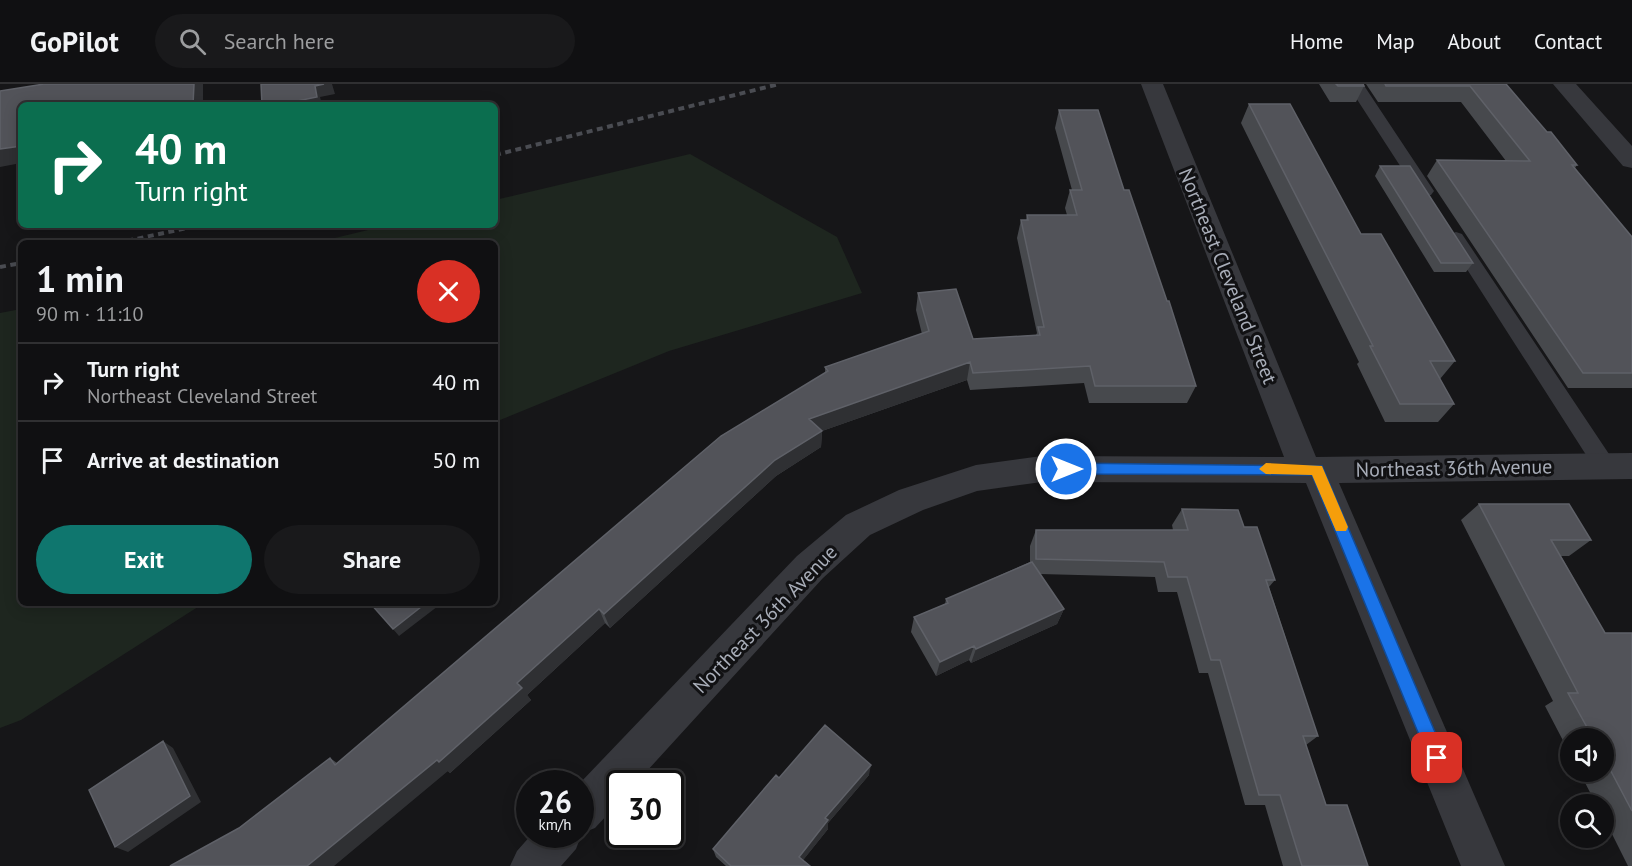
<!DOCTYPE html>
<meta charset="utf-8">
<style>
:root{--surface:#101012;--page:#19191b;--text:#f1f3f6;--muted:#9c9d9f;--line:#303032;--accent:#0f766e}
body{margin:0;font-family:"PT Sans",sans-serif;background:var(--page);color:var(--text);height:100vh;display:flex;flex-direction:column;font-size:22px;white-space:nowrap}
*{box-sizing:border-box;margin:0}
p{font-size:20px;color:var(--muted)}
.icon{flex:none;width:33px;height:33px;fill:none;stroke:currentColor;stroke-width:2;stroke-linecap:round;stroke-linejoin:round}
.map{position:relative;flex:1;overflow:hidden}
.panel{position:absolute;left:18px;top:156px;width:480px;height:366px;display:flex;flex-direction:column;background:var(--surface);border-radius:9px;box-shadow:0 3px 15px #0003,0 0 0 2px var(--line)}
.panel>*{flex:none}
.guide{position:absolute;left:18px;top:18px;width:480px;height:126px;border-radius:9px;box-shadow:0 3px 15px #0003,0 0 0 2px var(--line);background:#0b6e4f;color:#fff;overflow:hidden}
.buttons{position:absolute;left:1560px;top:644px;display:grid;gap:12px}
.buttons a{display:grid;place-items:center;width:54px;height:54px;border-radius:50%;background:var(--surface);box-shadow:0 3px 15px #0003,0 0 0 2px var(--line);font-size:30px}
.speed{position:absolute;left:516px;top:686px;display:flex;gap:12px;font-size:30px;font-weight:700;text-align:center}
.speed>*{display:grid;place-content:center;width:78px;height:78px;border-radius:50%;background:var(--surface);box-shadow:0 3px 15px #0003,0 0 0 2px var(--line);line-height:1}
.speed small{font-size:15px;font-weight:400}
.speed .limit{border:3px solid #111;border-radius:9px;background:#fff;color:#111}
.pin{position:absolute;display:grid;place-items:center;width:51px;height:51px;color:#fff;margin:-26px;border-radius:12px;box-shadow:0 3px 9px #0006}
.me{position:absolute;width:66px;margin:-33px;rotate:90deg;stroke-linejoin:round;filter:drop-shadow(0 0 4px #0008)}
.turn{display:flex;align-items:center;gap:21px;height:126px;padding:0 18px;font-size:27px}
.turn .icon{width:78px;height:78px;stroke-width:2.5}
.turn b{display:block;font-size:42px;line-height:51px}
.round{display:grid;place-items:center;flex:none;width:63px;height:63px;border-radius:32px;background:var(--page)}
.headline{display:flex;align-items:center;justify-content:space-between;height:102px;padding:0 18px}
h1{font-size:36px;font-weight:700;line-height:45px}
.action{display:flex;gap:12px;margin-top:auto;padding:12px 18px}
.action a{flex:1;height:69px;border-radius:36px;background:var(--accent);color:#fff;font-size:24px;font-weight:700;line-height:69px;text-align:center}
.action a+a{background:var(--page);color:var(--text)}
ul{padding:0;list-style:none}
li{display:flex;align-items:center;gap:18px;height:78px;padding:0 18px;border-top:2px solid var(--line)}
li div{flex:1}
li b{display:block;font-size:22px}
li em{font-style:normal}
header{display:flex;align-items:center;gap:36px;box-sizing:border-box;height:84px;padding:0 30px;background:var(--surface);border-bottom:2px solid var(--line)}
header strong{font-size:28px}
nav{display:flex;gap:33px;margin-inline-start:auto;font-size:21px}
.search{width:420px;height:54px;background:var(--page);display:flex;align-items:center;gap:15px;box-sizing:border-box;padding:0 21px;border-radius:33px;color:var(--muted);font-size:22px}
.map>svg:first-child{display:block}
.green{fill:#1e261f}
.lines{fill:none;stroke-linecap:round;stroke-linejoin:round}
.service{fill:#37383d;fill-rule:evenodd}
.minor{fill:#37383d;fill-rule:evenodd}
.rail{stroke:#4a4c52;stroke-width:4;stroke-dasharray:6 4.5;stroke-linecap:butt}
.wall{fill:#47494d}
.shaded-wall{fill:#2f3033}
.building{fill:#525359;stroke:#5f6168;stroke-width:1.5}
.route{fill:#1a73e8;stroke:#114b97;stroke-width:1.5}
.slow{fill:#f59e0b}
.labels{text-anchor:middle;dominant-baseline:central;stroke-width:6;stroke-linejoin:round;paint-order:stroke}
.street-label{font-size:20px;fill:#a8adb8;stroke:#111113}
</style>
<header>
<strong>GoPilot</strong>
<div class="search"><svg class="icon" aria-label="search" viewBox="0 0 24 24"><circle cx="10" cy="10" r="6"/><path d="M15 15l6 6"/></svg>Search here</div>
<nav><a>Home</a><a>Map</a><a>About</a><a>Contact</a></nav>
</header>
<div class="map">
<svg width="1632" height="782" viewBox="0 0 1632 782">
<rect width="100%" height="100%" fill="#161618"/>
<path class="green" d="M690,70l147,83 25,56 -193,58 -174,71v-179h-181l75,-18h106v-25z
M21,225v294h183l-183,117 -21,8v-415z"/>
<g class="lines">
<path class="service" d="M1347,0h16l71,107 -3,4h-12z
M1456,148l6,2 151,226 3,6 -3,6 -8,3 -8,-3 -150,-234 3,-4z"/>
<path class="minor" d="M1141,0h22l153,373 316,-4v26l-293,4 166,383h-44l-155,-383 -264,-1 -65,9 -54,19 -53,25 -47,43 -187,205h-16v18l-25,27 -13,5 -6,16 -15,17h-51l7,-15 15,-17h48v-51l217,-227 49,-41 53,-25 77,-25 66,-9 242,1z
M1553,0h23l56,62v22l-9,-2z"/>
<path class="rail" d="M495,71l284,-71
M117,159l84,-18
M0,183l21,-4"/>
</g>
<path class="wall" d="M1319,0h44l1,2 -8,16h-26z
M1366,0h140l41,48 30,33 -2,3 57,69v151h-64l-141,-212 10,-16 69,1 -45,-59h-83z
M1249,20l206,257 -15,18 14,25 -16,18h-53l-28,-58 2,-2 -118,-239z
M1059,26l65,80 43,111 29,85 -9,17h-98l-5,-20 -114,7 -3,-10 -145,51 -1,16 -45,29 -166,152 -5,-5 -78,72 4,5 -81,73 -2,-2 -209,57 91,-70 7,5 488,-390v-6l97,-33 -6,-24 2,-17 55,46 63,-4 1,-2 -20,-95 4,-18h5l1,-5h40l-2,-7 5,-18h2l-17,-62z
M1380,82l93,97 -7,9h-32l-59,-96z
M1479,420l112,36 -22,16h-8l44,77h27v233h-4l-24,-48v-14h-8l-17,-33h25v-33h-34v16l-25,-48 8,-5 -92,-181z
M1182,425l62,18 31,53 -6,7 49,149 -12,9 20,60 42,61h-85l-18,-61h-20l-37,-132h-9l-22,-81h-19l-3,-15 -115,-3 24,35 -7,15 -86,39 -2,-3 -33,16 -25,-44 3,-15 31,-13 1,-5 84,-37v-16l6,-16h137l-1,-5z
M869,691l-41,48v6l-25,31 7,6h-84l-10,-9 -3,-8 66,-71z"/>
<path class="shaded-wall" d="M194,0h9v21h-10z
M324,0h8l3,10 -15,3 2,8h-44l37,-19z
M21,62v17l-21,4v-18z
M970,278l-3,18 -145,51 -1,16 -45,29 -166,152 -6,-14 205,-195z
M426,519h16l-43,33 -6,-7z
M599,525l6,14 -78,72 4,5 -81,73 -2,-2 -114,95h-27l210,-183z
M1064,525l-7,15 -86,39 5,-14z
M974,562l-5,14 -33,16 4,-14z
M163,657l10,7 28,54 -73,50 -13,-5z
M871,681l-2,10 -41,48v6l-28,35 -1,-7 26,-39z"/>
<path class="building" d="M44,0h150l-1,21h-172v41l-21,3v-58z
M261,0h63l-9,2 2,11 -39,8h-16z
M1336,0h27l1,2h-26z
M1385,0h121l41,48h4l26,33h-5l60,72v136h-49l-146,-213 93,1 -60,-75h-84z
M1249,20h41l71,130h20l74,127h-25l24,43h-54l-30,-58h3z
M1059,26h39l26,80h5l38,111h2l27,85h-101l-5,-20 -117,7 -3,-11 -161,57 13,12 -47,29 -171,154 -5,-5 -82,74 5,5 -83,74 -2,-2 -130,106h-137l69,-38 91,-70 5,7 386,-329 107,-65 -3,-4 104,-36 -11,-38 38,-4 17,50 67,-4 -2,-8h6l-23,-107h7l-1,-5h50l-7,-25h12z
M1380,82h30l63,97h-32z
M1479,420h90l22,36h-40l54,93h27v178l-28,-53v-20h-11l-25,-45h10z
M1182,425l56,1 6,17h13l18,53h-9l52,156h-15l23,69h21l21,61h-66l-22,-71h-21l-39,-135h-9l-24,-83h-19l-4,-15 -128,-3v-29h152z
M1032,478l32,47 -88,40 -2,-3 -34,16 -26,-45 34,-14 -2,-4z
M370,519h56l-33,26z
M825,641l46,40 -46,53 3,2 -29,37 11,9h-79l-18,-17 63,-74 3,3z
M163,657l27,55 -75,51 -26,-57z"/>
<path class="route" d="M1066,379l256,3 124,292 -3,6 -6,3 -6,-3 -119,-289 -246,-1 -7,-5z"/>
<path class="slow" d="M1266,379l56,3 26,61 -2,4h-10l-24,-56 -46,-1 -7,-5z"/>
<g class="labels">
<g class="street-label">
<text transform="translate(1228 192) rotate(68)">Northeast Cleveland Street</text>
<text transform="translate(1454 384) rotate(-1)">Northeast 36th Avenue</text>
<text transform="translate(765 535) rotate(-46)">Northeast 36th Avenue</text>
</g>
</g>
</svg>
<div class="buttons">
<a><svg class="icon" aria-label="sound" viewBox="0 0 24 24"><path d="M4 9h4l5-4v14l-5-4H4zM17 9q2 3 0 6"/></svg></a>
<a><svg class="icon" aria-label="search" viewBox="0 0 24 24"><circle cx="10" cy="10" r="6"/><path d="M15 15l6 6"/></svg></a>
</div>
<div class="speed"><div>26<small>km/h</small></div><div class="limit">30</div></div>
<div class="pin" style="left:1437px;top:674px;background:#d93025"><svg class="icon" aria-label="arrive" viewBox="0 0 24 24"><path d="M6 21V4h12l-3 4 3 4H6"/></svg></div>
<svg class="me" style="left:1066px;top:385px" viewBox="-20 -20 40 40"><circle r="17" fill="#1a73e8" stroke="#fff" stroke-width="3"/><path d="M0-11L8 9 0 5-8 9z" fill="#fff"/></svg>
<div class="guide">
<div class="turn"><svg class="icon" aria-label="right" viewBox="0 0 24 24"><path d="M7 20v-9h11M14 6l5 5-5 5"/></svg><div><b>40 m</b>Turn right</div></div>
</div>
<section class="panel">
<div class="headline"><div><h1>1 min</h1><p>90 m · 11:10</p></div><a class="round" style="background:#d93025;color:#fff"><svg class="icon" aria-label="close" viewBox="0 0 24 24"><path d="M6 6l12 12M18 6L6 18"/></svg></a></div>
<ul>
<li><svg class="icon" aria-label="right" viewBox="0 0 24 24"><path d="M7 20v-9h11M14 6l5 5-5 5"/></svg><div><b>Turn right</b><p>Northeast Cleveland Street</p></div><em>40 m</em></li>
<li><svg class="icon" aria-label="arrive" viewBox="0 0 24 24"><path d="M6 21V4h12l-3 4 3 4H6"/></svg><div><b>Arrive at destination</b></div><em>50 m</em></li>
</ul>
<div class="action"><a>Exit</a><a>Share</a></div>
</section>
</div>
